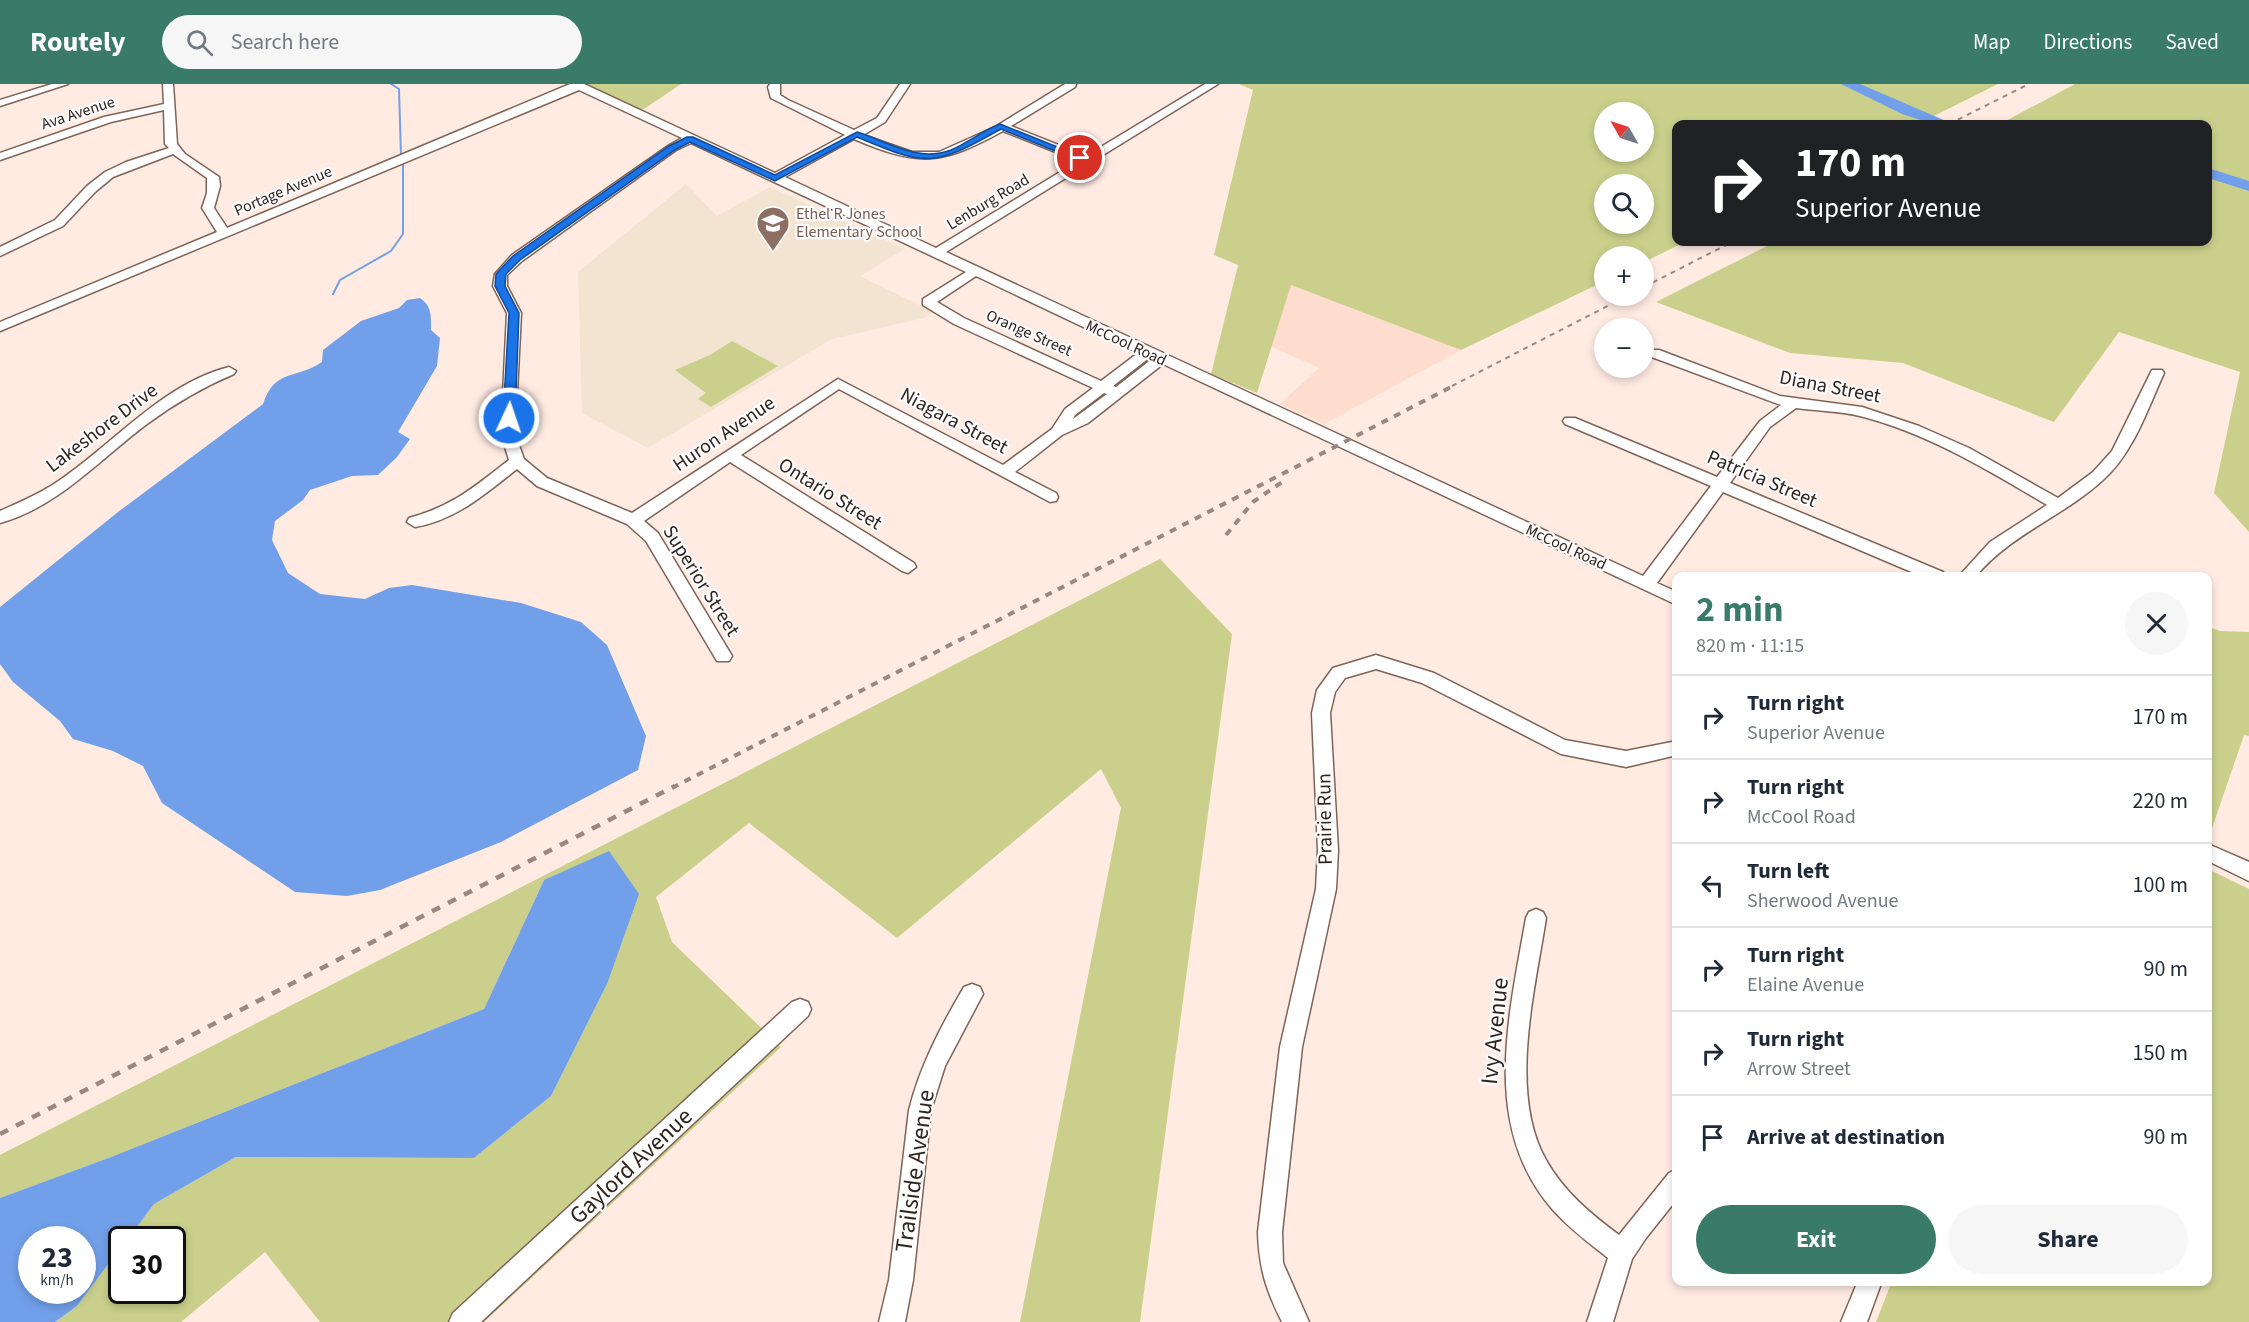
<!DOCTYPE html>
<meta charset="utf-8">
<style>
:root{--surface:#fff;--page:#f6f6f7;--text:#1f2937;--muted:#747a83;--line:#e0e1e3;--accent:#3a7a68}
body{margin:0;font-family:"Source Sans 3",sans-serif;background:var(--page);color:var(--text);height:100vh;display:flex;flex-direction:column;font-size:22px;white-space:nowrap}
*{box-sizing:border-box;margin:0}
p{font-size:20px;color:var(--muted)}
.icon{flex:none;width:33px;height:33px;fill:none;stroke:currentColor;stroke-width:2;stroke-linecap:round;stroke-linejoin:round}
.map{position:relative;flex:1;overflow:hidden}
.sheet{position:absolute;left:1672px;top:488px;width:540px;height:714px;display:flex;flex-direction:column;background:var(--surface);border-radius:12px;box-shadow:0 3px 9px #0003}
.sheet>*{flex:none}
.top-card{position:absolute;left:1672px;top:36px;width:540px;height:126px;border-radius:12px;box-shadow:0 3px 9px #0003;background:#202124;color:#fff;overflow:hidden}
.needle{width:39px;rotate:309deg}
.buttons{position:absolute;left:1594px;top:18px;display:grid;gap:12px}
.buttons a{display:grid;place-items:center;width:60px;height:60px;border-radius:50%;background:var(--surface);box-shadow:0 3px 9px #0003;font-size:30px}
.speed{position:absolute;left:18px;top:1142px;display:flex;gap:12px;font-size:30px;font-weight:700;text-align:center}
.speed>*{display:grid;place-content:center;width:78px;height:78px;border-radius:50%;background:var(--surface);box-shadow:0 3px 9px #0003;line-height:1}
.speed small{font-size:15px;font-weight:400}
.speed .limit{border:3px solid #111;border-radius:9px;background:#fff;color:#111}
.pin{position:absolute;display:grid;place-items:center;width:51px;height:51px;color:#fff;margin:-26px;border:3px solid #fff;border-radius:50%;box-shadow:0 2px 6px #0007}
.me{position:absolute;width:66px;margin:-33px;rotate:3deg;stroke-linejoin:round;filter:drop-shadow(0 0 4px #0008)}
.turn{display:flex;align-items:center;gap:21px;height:126px;padding:0 24px;font-size:27px}
.turn .icon{width:78px;height:78px;stroke-width:2.5}
.turn b{display:block;font-size:42px;line-height:51px}
.round{display:grid;place-items:center;flex:none;width:63px;height:63px;border-radius:32px;background:var(--page)}
.summary{display:flex;align-items:center;justify-content:space-between;height:102px;padding:0 24px}
h1{font-size:36px;font-weight:700;line-height:45px;color:var(--accent)}
.primary-button{display:flex;gap:12px;margin-top:auto;padding:12px 24px}
.primary-button a{flex:1;height:69px;border-radius:36px;background:var(--accent);color:#fff;font-size:24px;font-weight:700;line-height:69px;text-align:center}
.primary-button a+a{background:var(--page);color:var(--text)}
ul{padding:0;list-style:none}
li{display:flex;align-items:center;gap:18px;height:84px;padding:0 24px;border-top:2px solid var(--line)}
li div{flex:1}
li b{display:block;font-size:22px}
li em{font-style:normal}
header{display:flex;align-items:center;gap:36px;box-sizing:border-box;height:84px;padding:0 30px;background:var(--accent);color:#fff}
header strong{font-size:28px}
nav{display:flex;gap:33px;margin-inline-start:auto;font-size:21px}
.search{width:420px;height:54px;background:var(--page);display:flex;align-items:center;gap:15px;box-sizing:border-box;padding:0 21px;border-radius:33px;color:var(--muted);font-size:22px}
.map>svg:first-child{display:block}
.built{fill:#feddce}
.education{fill:#f2e4d0}
.green{fill:#cad08b;fill-rule:evenodd}
.water{fill:#729fe9;fill-rule:evenodd}
.lines{fill:none;stroke-linecap:round;stroke-linejoin:round}
.stream{stroke:#729fe9;stroke-width:2}
.river{fill:#729fe9;fill-rule:evenodd}
.minor-casing{stroke:#7f6356;stroke-width:3}
.minor{fill:#fff;fill-rule:evenodd}
.rail-far2{stroke:#988881;stroke-width:2;stroke-dasharray:5 5;stroke-linecap:butt}
.rail-far1{stroke:#988881;stroke-width:4;stroke-dasharray:7 7;stroke-linecap:butt}
.rail{stroke:#988881;stroke-width:4.5;stroke-dasharray:9 9;stroke-linecap:butt}
.route{fill:#1a73e8;stroke:#114b97;stroke-width:1.5}
.labels{text-anchor:middle;dominant-baseline:central;stroke-width:4.5;stroke-linejoin:round;paint-order:stroke}
.far-street-label{font-size:16px;fill:#30241f;stroke:#fdfdfd}
.far-education-label{font-size:16px;fill:#785e54;stroke:#fdfdfd;text-anchor:start}
.street-label{font-size:20px;fill:#30241f;stroke:#fdfdfd}
.near-street-label{font-size:24px;fill:#30241f;stroke:#fdfdfd}
</style>
<header>
<strong>Routely</strong>
<div class="search"><svg class="icon" aria-label="search" viewBox="0 0 24 24"><circle cx="10" cy="10" r="6"/><path d="M15 15l6 6"/></svg>Search here</div>
<nav><a>Map</a><a>Directions</a><a>Saved</a></nav>
</header>
<div class="map">
<svg width="2249" height="1238" viewBox="0 0 2249 1238">
<rect width="100%" height="100%" fill="#ffebe2"/>
<path class="built" d="M1291,201l170,65 -137,74 -44,-20 39,-36 -49,-22z"/>
<path class="education" d="M686,100l31,32 53,-29 135,62 -45,27 74,36 -10,6 -92,21 -184,109 -66,-35 -4,-141z"/>
<path class="green" d="M578,0h103l-43,29z
M1239,0h759l-80,40h-241v118h8l-41,20v-6h-39v25l-144,69 -170,-65 -34,108 -46,-19 27,-109 -24,-10 39,-165zM1644,28v40h-39v-40zM1644,100v40h-39v-40z
M2075,0h174v448l-35,-39 26,-121 -121,-40 -65,90 -151,-59 -113,-10 -134,-51 119,-60h433v-118h-208z
M732,257l46,25 -67,41 -13,-8 8,-6 -31,-23 35,-15z
M1160,475l72,75 -92,688h-120l101,-514 -20,-39 -204,169 -148,-115 -93,74 16,45 109,105 -297,275h-164l-55,-70 -84,70h-126l22,-16 44,-59 1,43h50v-51h-44l26,-35 82,-47 238,1 77,-62 56,-112 -63,-104 -60,129 -373,148 -111,41v-43z
M2208,543l12,4 29,1v104l-5,-1 -35,102z
M2208,785l41,20v433h-373l16,-41h316z"/>
<path class="water" d="M420,214c12,8 11,18 11,32l9,8 -3,28 -39,66 12,7 -13,18 -19,18 -26,1 -42,14 -7,10 -28,21 -3,19 16,33 32,21 45,5 24,-11 23,-3 109,18 60,19 26,23 39,91 -8,34 -137,72 -121,48 -33,6 -52,-4 -133,-89 -19,-37 -30,-15 -40,-12 -13,-18 -47,-39 -13,-18v-57l118,-95 145,-108c12,-36 32,-24 59,-42l1,-12 38,-29 38,-13 8,-8z
M609,767l30,43 -32,90 -56,112 -77,62 -238,-1 -82,47 -26,35h-6l-1,8 -44,59 -22,16h-55v-124l111,-41 373,-148 60,-129zM32,1155h50v51h-50z"/>
<g class="lines">
<path class="stream" d="M391,0l8,5 2,67
M333,210l7,-14 51,-29 12,-17v-71"/>
<path class="river" d="M1841,0h19l93,40h-20l-31,-10z
M2208,84l41,13v10l-41,-13z"/>
<g class="minor-casing">
<path id="minor" d="M52,0h16l-68,22v-6z
M163,0h10l4,60 8,10 34,23 1,9 -6,22 13,20 343,-144h14l191,89 70,-38 -74,-37 -3,-11 2,-3h10v11l8,5 66,30 23,-12 23,-34h10l-25,38 -22,13 49,17h27l56,-25 70,-43h11l-1,3 -64,39 75,30 119,-72h13l-272,168 697,324 68,-90 -146,-62 -2,-3 2,-3h10l142,59 43,-56 21,-16 -132,-49v-6h10l121,46 82,11 57,19 50,22 89,50 35,-26 19,-21 40,-81h10l2,3c-17,37 -30,79 -61,107 -39,36 -92,54 -127,96h-17l31,-34 57,-37c-59,-35 -120,-72 -187,-89 -21,-5 -43,-5 -64,-8l-26,19 -40,56 213,89 2,4h-24l-198,-84 -66,91 20,9v13l-514,-241 -75,59 -26,12 -47,37 41,21 2,4 -2,4 -6,1 -211,-113 -98,66 173,108 2,4 -8,6 -6,-2 -172,-109 -86,59 14,12 71,118 3,5 -3,5h-12l-71,-120 -19,-17 -90,-38 -20,-17c-32,25 -61,51 -102,58l-8,-5 2,-4c44,-12 65,-31 100,-58l-8,-26 6,-121 -14,-27 2,-12 17,-19 156,-109 14,-8 -103,-48 -579,241v-9l217,-90 -15,-24 5,-15v-15l-34,-24 -60,23 -18,15 -32,34 -63,30v-9l55,-27 32,-34 18,-14 21,-10 43,-14 -4,-4 -1,-34 -53,12 -111,38v-7l104,-36 60,-13zM1003,47l75,30 -142,87 -151,-71 69,-38c66,28 87,26 149,-8zM691,59l275,129 -43,27v6l31,19 139,64 -28,21 -13,20 -49,36 -165,-86 -206,134 -85,-35 -23,-19 -9,-25 6,-121 -14,-27v-11l15,-14 154,-111zM976,192l162,77 -37,28 -137,-63 -27,-16zM1149,274l3,1 -36,28 -3,-1zM1104,309l3,1 -34,25 2,-4z
M229,283l7,4 -2,3c-31,13 -60,30 -87,50 -47,35 -89,83 -147,99v-12c18,-8 37,-16 54,-27 56,-36 107,-100 175,-117z
M1376,571l58,18 131,67 61,11 51,-10v14l-51,12 -65,-13 -139,-71 -46,-14 -31,9 -10,14 -5,21 8,137 -2,39 -34,158 -20,185 1,31 26,59h-27c-16,-32 -23,-54 -24,-90l22,-185 36,-158 2,-39 -6,-137 5,-23 16,-22z
M2208,760l41,18v19l-41,-20z
M1536,825l7,3 3,6c-11,72 -38,175 0,242 18,32 45,54 73,75l50,-62 8,-4v30l-31,39 -14,21 -19,63h-26l21,-64c-19,-15 -39,-30 -55,-48 -73,-83 -44,-194 -27,-292l3,-6z
M972,900l8,3 3,7 -38,72 -14,44 -18,170 -8,42h-26l10,-42 20,-170c11,-44 32,-84 55,-123z
M800,915l8,3 3,7 -3,7 -327,306h-32l4,-9 339,-311z
M1858,1197h24l-15,41h-26z"/>
</g>
<use href="#minor" class="minor"/>
<path class="rail-far2" d="M1949,40l80,-40
M1644,203l88,-45
M1452,302l175,-90"/>
<path class="rail-far1" d="M1226,451l27,-33 32,-22
M672,704l783,-403"/>
<path class="rail" d="M0,1050l675,-348"/>
</g>
<path class="route" d="M1000,40l85,34 -8,2 -76,-31c-68,38 -73,38 -144,8l-82,44 -85,-39 -15,8 -155,110 -14,14 -1,12 14,27 -4,105 -6,4 -6,-4 6,-105 -14,-27 1,-12 17,-18 156,-110 18,-9h6l82,38 82,-43c31,9 59,31 94,18 17,-7 32,-20 49,-26z"/>
<defs>
<g id="school-pin" transform="scale(1.725)"><path d="M0 17L-7.5 6A9.5 9.5 0 1 1 7.5 6Z" fill="#8d6e63" stroke="#fdfdfd"/><path d="M0-5L7-2L0 1L-7-2ZM-4 1L0 2.5L4 1V4Q0 6-4 4Z" fill="#fff"/></g>
</defs>
<g fill-rule="evenodd">
<use href="#school-pin" x="773" y="139"/>
</g>
<g class="labels">
<g class="far-street-label">
<text transform="translate(78 29) rotate(-18)">Ava Avenue</text>
<text transform="translate(283 107) rotate(-23)">Portage Avenue</text>
<text transform="translate(988 118) rotate(-31)">Lenburg Road</text>
<text transform="translate(1029 249) rotate(24)">Orange Street</text>
<text transform="translate(1126 259) rotate(25)">McCool Road</text>
<text transform="translate(1566 463) rotate(25)">McCool Road</text>
</g>
<g class="far-education-label">
<text x="796" y="130">Ethel R Jones<tspan x="796" dy="18">Elementary School</tspan></text>
</g>
<g class="street-label">
<text transform="translate(1830 303) rotate(11)">Diana Street</text>
<text transform="translate(954 337) rotate(28)">Niagara Street</text>
<text transform="translate(102 344) rotate(-37)">Lakeshore Drive</text>
<text transform="translate(724 350) rotate(-34)">Huron Avenue</text>
<text transform="translate(1762 395) rotate(23)">Patricia Street</text>
<text transform="translate(830 410) rotate(32)">Ontario Street</text>
<text transform="translate(701 497) rotate(58)">Superior Street</text>
<text transform="translate(1325 735) rotate(-91)">Prairie Run</text>
</g>
<g class="near-street-label">
<text transform="translate(1495 947) rotate(-84)">Ivy Avenue</text>
<text transform="translate(631 1082) rotate(-43)">Gaylord Avenue</text>
<text transform="translate(915 1087) rotate(-82)">Trailside Avenue</text>
</g>
</g>
</svg>
<div class="buttons">
<a><svg class="needle" viewBox="-14 -14 28 28"><path d="M0-13l5 13h-10z" fill="#e53935"/><path d="M0 13l5-13h-10z" fill="#747a83"/></svg></a>
<a><svg class="icon" aria-label="search" viewBox="0 0 24 24"><circle cx="10" cy="10" r="6"/><path d="M15 15l6 6"/></svg></a>
<a>+</a>
<a>−</a>
</div>
<div class="speed"><div>23<small>km/h</small></div><div class="limit">30</div></div>
<div class="pin" style="left:1080px;top:74px;background:#d93025"><svg class="icon" aria-label="arrive" viewBox="0 0 24 24"><path d="M6 21V4h12l-3 4 3 4H6"/></svg></div>
<svg class="me" style="left:509px;top:334px" viewBox="-20 -20 40 40"><circle r="17" fill="#1a73e8" stroke="#fff" stroke-width="3"/><path d="M0-11L8 9 0 5-8 9z" fill="#fff"/></svg>
<div class="top-card">
<div class="turn"><svg class="icon" aria-label="right" viewBox="0 0 24 24"><path d="M7 20v-9h11M14 6l5 5-5 5"/></svg><div><b>170 m</b>Superior Avenue</div></div>
</div>
<section class="sheet">
<div class="summary"><div><h1>2 min</h1><p>820 m · 11:15</p></div><a class="round"><svg class="icon" aria-label="close" viewBox="0 0 24 24"><path d="M6 6l12 12M18 6L6 18"/></svg></a></div>
<ul>
<li><svg class="icon" aria-label="right" viewBox="0 0 24 24"><path d="M7 20v-9h11M14 6l5 5-5 5"/></svg><div><b>Turn right</b><p>Superior Avenue</p></div><em>170 m</em></li>
<li><svg class="icon" aria-label="right" viewBox="0 0 24 24"><path d="M7 20v-9h11M14 6l5 5-5 5"/></svg><div><b>Turn right</b><p>McCool Road</p></div><em>220 m</em></li>
<li><svg class="icon" aria-label="left" viewBox="0 0 24 24"><path d="M17 20v-9H6M10 6l-5 5 5 5"/></svg><div><b>Turn left</b><p>Sherwood Avenue</p></div><em>100 m</em></li>
<li><svg class="icon" aria-label="right" viewBox="0 0 24 24"><path d="M7 20v-9h11M14 6l5 5-5 5"/></svg><div><b>Turn right</b><p>Elaine Avenue</p></div><em>90 m</em></li>
<li><svg class="icon" aria-label="right" viewBox="0 0 24 24"><path d="M7 20v-9h11M14 6l5 5-5 5"/></svg><div><b>Turn right</b><p>Arrow Street</p></div><em>150 m</em></li>
<li><svg class="icon" aria-label="arrive" viewBox="0 0 24 24"><path d="M6 21V4h12l-3 4 3 4H6"/></svg><div><b>Arrive at destination</b></div><em>90 m</em></li>
</ul>
<div class="primary-button"><a>Exit</a><a>Share</a></div>
</section>
</div>
